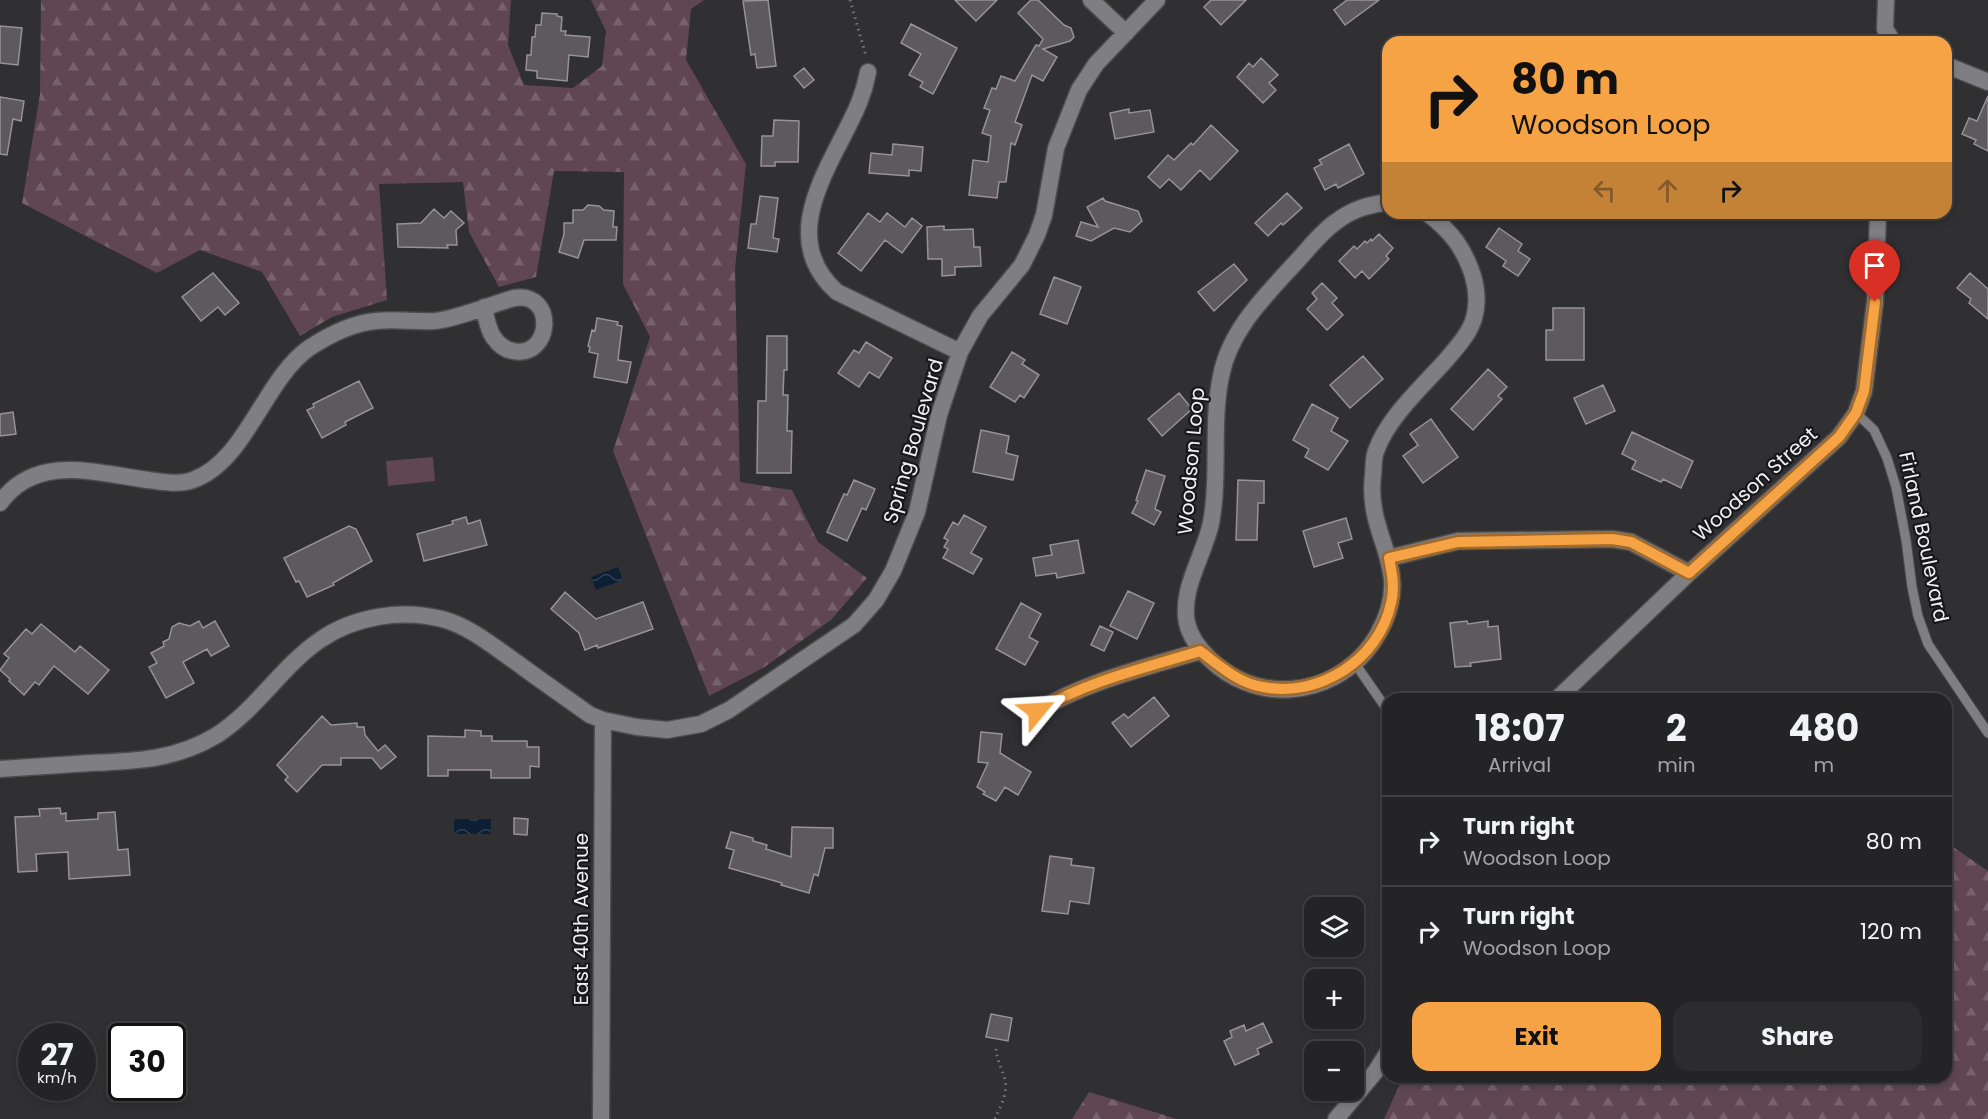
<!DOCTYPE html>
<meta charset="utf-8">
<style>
:root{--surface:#242326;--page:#2c2b2e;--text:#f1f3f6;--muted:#a3a4a7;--line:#414043;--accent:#f5a345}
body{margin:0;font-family:Poppins,sans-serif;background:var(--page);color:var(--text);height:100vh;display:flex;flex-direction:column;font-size:22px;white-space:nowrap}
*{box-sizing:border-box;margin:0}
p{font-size:20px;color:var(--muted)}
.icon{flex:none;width:33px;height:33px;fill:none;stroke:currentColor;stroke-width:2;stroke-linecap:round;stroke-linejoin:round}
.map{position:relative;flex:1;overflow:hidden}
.details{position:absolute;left:1382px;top:693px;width:570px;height:390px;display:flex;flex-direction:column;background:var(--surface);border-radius:18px;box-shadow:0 3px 9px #0003,0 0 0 2px var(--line)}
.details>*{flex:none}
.top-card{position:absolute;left:1382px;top:36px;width:570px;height:183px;border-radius:18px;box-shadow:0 3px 9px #0003,0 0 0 2px var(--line);background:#f5a345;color:#111;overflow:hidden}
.fabs{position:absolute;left:1304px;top:897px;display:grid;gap:12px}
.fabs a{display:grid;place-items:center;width:60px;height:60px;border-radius:12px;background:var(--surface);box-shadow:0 3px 9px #0003,0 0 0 2px var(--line);font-size:30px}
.speed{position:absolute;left:18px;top:1023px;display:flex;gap:12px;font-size:30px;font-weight:700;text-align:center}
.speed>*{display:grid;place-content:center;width:78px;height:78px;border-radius:50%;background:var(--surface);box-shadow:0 3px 9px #0003,0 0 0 2px var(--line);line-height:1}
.speed small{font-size:15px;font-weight:400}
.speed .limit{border:3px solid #111;border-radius:9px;background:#fff;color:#111}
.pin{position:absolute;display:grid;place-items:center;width:51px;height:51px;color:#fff;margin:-62px -26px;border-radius:50% 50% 50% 0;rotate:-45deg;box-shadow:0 0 6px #0007}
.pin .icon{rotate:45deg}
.me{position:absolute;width:66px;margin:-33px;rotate:63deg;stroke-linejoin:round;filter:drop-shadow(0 0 4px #0008)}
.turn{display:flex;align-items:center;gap:21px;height:126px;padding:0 30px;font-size:27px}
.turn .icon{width:78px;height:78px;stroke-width:2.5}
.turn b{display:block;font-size:42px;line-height:51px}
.lanes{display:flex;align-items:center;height:57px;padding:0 30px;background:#0003;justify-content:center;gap:30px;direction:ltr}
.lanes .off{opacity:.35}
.eta{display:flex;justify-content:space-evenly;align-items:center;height:102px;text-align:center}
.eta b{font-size:36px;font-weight:700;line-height:42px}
.cta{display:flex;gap:12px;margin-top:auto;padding:12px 30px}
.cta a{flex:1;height:69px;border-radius:18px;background:var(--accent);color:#111;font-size:24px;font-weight:700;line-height:69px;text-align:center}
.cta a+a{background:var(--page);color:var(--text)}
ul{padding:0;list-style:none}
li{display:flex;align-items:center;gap:18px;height:90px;padding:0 30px;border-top:2px solid var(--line)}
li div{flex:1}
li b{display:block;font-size:22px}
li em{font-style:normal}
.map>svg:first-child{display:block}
.forest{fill:url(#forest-firs)}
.garden{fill:#604651}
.water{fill:url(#water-waves)}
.building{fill:#5d595d;stroke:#969296;stroke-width:1.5}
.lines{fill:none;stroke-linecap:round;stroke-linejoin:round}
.service-casing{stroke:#4c4b4e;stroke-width:11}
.minor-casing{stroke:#4c4b4e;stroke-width:19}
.tertiary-casing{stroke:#4c4b4e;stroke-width:19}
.path{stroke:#777679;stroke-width:3;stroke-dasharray:1.5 4.5;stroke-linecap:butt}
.service{stroke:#7f7e82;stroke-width:9}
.minor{stroke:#7f7e82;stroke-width:16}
.tertiary{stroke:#7f7e82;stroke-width:16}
.route-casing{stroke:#9f6a2d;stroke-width:15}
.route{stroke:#f5a345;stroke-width:10}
.labels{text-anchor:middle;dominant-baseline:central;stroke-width:4.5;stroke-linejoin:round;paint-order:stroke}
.street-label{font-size:20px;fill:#f1f0f3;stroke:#181719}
</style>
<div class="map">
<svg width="1988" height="1119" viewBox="0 0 1988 1119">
<defs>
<pattern id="forest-firs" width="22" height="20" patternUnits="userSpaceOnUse" patternTransform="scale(1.5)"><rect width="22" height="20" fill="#604651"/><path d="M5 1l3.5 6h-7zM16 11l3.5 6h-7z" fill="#77616a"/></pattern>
<pattern id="water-waves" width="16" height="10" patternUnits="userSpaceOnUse" patternTransform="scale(1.5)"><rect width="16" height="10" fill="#0d1f34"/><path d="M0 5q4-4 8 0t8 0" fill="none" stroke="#314052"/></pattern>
</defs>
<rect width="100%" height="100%" fill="#302f32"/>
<path class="forest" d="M41,0h470l-3,45 16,40 49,3 29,-22 4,-35 -15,-31h113l-13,9 -5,51 60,104 -11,105 5,213 52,8 26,52 49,36 -36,42 -68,48 -54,28 -96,-245 37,-114 -27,-53 1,-112 -70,-1 -18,106 -37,10 -30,-55 -6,-50 -84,2 8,116 -55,17 -32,19 -38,-64 -62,-22 -43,23 -135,-70 18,-109z
M1946,842l42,29v248h-604l19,-42h543z
M1089,1092l88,27h-105z"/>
<path class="garden" d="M433,457l2,24 -47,5 -2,-25z"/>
<path class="water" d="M618,567l5,13 -27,10 -5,-13z
M454,819h37v15h-37z"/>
<path class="building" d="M768,0l8,66 -19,2 -2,-14 -4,1 -8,-54z
M955,0h42l-21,21z
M1031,0h7l26,25 7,3 3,9 -4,4 -27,8 14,8 -14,24 -11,-6 -17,47 7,3 -7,20 -4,-2 -5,39h-7l-2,16 -28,-3 4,-35 15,2 3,-26 -9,-3 8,-23 -6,-2 8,-20 4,1 5,-13 14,5 21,-36 3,1 4,-7 -25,-26z
M1211,0h35l-25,25 -17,-18z
M1347,0h32l-34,25 -11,-15z
M542,13l15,1v2l5,1 -1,14h5l-1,4 25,2 -2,20 -19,-2 -2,26 -30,-3v-7l-11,-1 1,-15h4l1,-18h3l1,-12h5z
M911,24l46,24 -24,46 -13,-7 3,-5 -14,-7 12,-21 -20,-11z
M0,26l22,2 -4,37 -18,-2z
M1261,58l17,17 -9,8 7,7 -13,13 -26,-26 12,-14 4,4z
M804,68l10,12 -10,8 -10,-12z
M1988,96v55l-14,-7 2,-4 -14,-6 7,-16 8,3z
M0,97l24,4 -3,20 -8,-2 -6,36 -7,-1z
M1129,109v4l21,-3 4,22 -39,7 -5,-26z
M774,120l25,1 -1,41h-23v4h-14l1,-30h11z
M1211,125l27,26 -28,29 -10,-10 -19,20 -12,-11 -9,9 -12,-11 20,-22 6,5 17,-17 2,2z
M893,144l30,3 -2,24 -12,-1v6l-40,-3 2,-20 21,2z
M1349,144l15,30 -26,14 -2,-4 -11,6 -11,-22 8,-4 -3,-4z
M1287,193l15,15 -19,17 -2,-2 -13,13 -13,-13z
M760,196l18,2 -5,40 6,1 -2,13 -29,-4 3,-24h5z
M1103,198l2,3 33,10 4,10 -12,11 -16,-4 -23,13 -15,-5 5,-14 17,5 -11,-20z
M588,205l11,1 5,4 10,1 -1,16h4l-1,13h-32l-6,18 -19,-6 5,-18v-11h9v-13h10z
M434,209l10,9 7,-7 13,12 -8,7 1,15h-10l1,3 -50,-1 -1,-23 24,-1z
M868,213l12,9 7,-9 18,14 7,-9 10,8 -20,27 -17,-13 -24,31 -23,-18z
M944,226v4l29,-1 1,18h6l1,19 -26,1v8l-13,1v-17h-14l-1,-32z
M1499,228l23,16 -4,7 12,8 -12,17 -15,-10 3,-5 -20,-14z
M1379,234l14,14 -7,8 3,3 -20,20 -7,-8 -7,7 -16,-17 15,-15 3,3 8,-8 2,2 4,-4 1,2z
M1234,264l13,16 -33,31 -16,-19z
M213,273l26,30 -14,12 -7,-8 -17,14 -19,-24z
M1970,273l18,16v30l-19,-16 2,-4 -14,-11z
M1054,277l27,10 -14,37 -27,-10z
M1322,283l15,15 -5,5 11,12 -16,15 -20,-21 10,-10 -5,-6z
M1553,308h31v52h-38v-30h7z
M597,318l21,4 -1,3 5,1 -4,34 13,2 -4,21 -33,-6 4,-23 -9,-2 1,-5 -2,-1 4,-16 3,1z
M767,336h20v34h-3l-1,25h5l-1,36h5l-1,42h-34l1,-72h8z
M866,342l26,16 -13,20 -10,-6 -10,15 -21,-14 16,-23 5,3z
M1012,352l13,8 -3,4 17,11 -15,23 -4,-3 -5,7 -25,-15z
M1363,356l20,23 -33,29 -20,-23z
M1488,369l19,18 -9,9 4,3 -29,31 -22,-21z
M359,381l14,27 -28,14 1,3 -24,13 -15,-28 7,-3 -1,-3z
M1603,385l12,26 -29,13 -12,-26z
M1179,393l13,16 -30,27 -14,-17z
M1312,404l26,14 -7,13 17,10 -20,29 -23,-13 4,-8 -16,-9z
M13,412l3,22 -16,2v-22z
M1431,419l27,38 -35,26 -20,-27 15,-11 -8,-11z
M981,430l28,6 -3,17 12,3 -5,24 -40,-8z
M1632,432l61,29 -12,27 -18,-9 -2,3 -29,-13 4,-8 -14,-7z
M1146,470l19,6 -10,33 6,3 -7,13 -22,-12 6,-12 -2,-1z
M854,480l21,9 -9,21 -4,-2 -15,33 -20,-9 17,-38 3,1z
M1238,480l26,1v22h-6l-1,37h-21z
M964,515l22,12 -15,26 11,6 -9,15 -30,-16 5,-9 -4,-2 4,-7 -4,-2 9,-16 5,3z
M466,517l2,7 12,-4 7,25 -63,16 -7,-27 36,-10 -1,-3z
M1346,518l6,21 -14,4 5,15 -29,9 -11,-36z
M349,526l7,3 16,32 -39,22 1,2 -27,12 -8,-16 -3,1 -12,-24z
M1078,540l6,33 -27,5 -1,-5 -20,3 -3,-18 19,-3 -2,-10z
M1128,591l26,12 -17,36 -27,-13z
M565,592l31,27 47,-17 10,27 -55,19 -1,-3 -12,5 -6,-17 -28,-24z
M1021,603l20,11 -12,23 9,5 -13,23 -29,-16z
M199,621l4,7 12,-7 14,25 -18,10 -4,-7 -24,13 11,21 -28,15 -17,-31 8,-4 -6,-10 13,-7 -1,-4 6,-3 3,-12 7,-4 11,3z
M1467,621l1,3 20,-3v6l10,-1 3,33 -31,4 1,3 -16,1 -5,-44z
M41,624l34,28 5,-6 29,24 -21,24 -34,-28 -15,19 -4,-3 -11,13 -15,-14 1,-2 -10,-9 9,-12 -5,-4 22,-25 6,5z
M1100,626l13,6 -9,19 -13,-6z
M1154,697l15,19 -38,31 -19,-24 12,-9 4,4z
M322,716l9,9 26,-2v4h7l1,8 13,16 7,-6 11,12 -15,12 -9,-11h-31v7h-19l-25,27 -12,-12 3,-3 -11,-12z
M465,730l16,1v5h11v5h35v6h12v20l-9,-1v12h-39v-8h-43v6h-20v-40l37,1z
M981,732l21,2 -2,19 31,19 -13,23 -13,-8 -9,14 -13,-7 2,-2 -8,-5 11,-24 -10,-1z
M60,808l1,6 5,-1v8l32,-2v-6l17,-1 3,38 10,-1 2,26 -61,4 -1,-27 -32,2 1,17 -19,1 -3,-55 25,-1 -1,-7z
M514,818l14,1 -1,16 -13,-1z
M792,827l41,1v20h-8l-7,28 -4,-2 -5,19 -28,-8 1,-2 -53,-15 5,-18 -8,-2 5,-16 22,6v3l14,4 -1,4 25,8z
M1050,856l22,3 -1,6 23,3 -5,36 -19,-3 -2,13 -26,-3z
M991,1014l21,4 -4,23 -22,-4z
M1263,1023l9,19 -15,7 2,5 -24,11 -11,-24 8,-4 -2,-6 14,-6 2,6z"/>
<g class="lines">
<g class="service-casing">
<path id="service" d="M1856,413l18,17 13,28 9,29 10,53 6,47 6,29 10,28 60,89
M1354,662l34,49"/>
</g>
<g class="minor-casing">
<path id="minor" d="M1091,0l35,33
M868,72c-2,11 -5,21 -9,31 -24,58 -86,132 -22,189l123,60
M1388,202c-20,3 -35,7 -51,19 -15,10 -27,26 -39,39 -31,34 -68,69 -77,116 -10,48 -1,99 -10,147 -7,33 -31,66 -24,100 6,26 35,50 58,59 29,12 63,9 89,-5 18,-10 34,-25 44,-43 38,-67 -13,-94 -5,-159 1,-8 0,-17 3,-24 12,-34 47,-65 71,-92 10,-12 23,-26 27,-41 4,-14 3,-28 -1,-42 -9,-28 -22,-45 -46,-63
M0,503c36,-50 96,-30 148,-23 14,2 31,5 45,0 53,-19 71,-100 116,-132 20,-13 43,-25 67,-27 20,-2 40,1 59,0 21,-2 58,-17 79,-23 43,-7 38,61 -1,53 -7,-1 -14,-6 -19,-13 -6,-8 -8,-21 -10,-31
M1389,558l69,-17 154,-2 19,3 58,31
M1557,699l132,-126 150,-136 17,-24 8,-22 11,-89 3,-89
M1037,711c50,-30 108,-43 163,-60
M0,769c30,-2 60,-4 90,-6 46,-2 86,-3 127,-28 40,-26 65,-69 103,-95 35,-24 81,-31 122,-21 27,7 51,27 74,43 24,18 49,35 74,53l13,5 34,7 30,3 34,-6 28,-14 125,-85 22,-25 17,-29 24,-59 22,-97 21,-63 20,-36 42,-51 15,-30 7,-20 12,-67 23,-58 17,-26 61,-64
M601,1119l2,-399
M1336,1119l40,-48 12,-19"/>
</g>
<g class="tertiary-casing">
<path id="tertiary" d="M1886,0l-1,29 8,13
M1946,65l42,17"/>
</g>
<path class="path" d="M850,0l16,56
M995,1119c5,-12 13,-25 10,-39 -3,-12 -9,-21 -9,-33"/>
<use href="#service" class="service"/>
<use href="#minor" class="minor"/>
<use href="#tertiary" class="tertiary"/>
</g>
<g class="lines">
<g class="route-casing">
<path id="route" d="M1037,711c50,-30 108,-43 163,-60 20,15 38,32 63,36 56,11 116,-27 128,-84 4,-15 1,-30 -2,-45l69,-16 154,-3 19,3 58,31 150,-136 17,-24 8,-22 11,-89"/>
</g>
<use href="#route" class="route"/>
</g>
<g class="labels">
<g class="street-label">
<text transform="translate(913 441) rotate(-74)">Spring Boulevard</text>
<text transform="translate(1191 461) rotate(-85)">Woodson Loop</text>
<text transform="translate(1755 484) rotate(-42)">Woodson Street</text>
<text transform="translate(1924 537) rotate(78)">Firland Boulevard</text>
<text transform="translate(581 919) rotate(-90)">East 40th Avenue</text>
</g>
</g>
</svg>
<div class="fabs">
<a><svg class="icon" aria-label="layers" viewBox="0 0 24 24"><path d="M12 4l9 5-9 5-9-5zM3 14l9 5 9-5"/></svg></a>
<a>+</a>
<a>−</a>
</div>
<div class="speed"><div>27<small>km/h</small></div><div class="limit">30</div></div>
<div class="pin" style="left:1875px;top:302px;background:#d93025"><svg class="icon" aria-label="arrive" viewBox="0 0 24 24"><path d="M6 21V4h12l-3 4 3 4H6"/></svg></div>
<svg class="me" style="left:1037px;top:711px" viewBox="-20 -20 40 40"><path d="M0-17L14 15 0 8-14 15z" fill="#f5a345" stroke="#fff" stroke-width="4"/></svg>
<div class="top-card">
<div class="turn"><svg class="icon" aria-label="right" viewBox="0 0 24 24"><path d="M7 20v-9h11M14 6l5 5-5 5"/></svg><div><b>80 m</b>Woodson Loop</div></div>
<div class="lanes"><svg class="icon off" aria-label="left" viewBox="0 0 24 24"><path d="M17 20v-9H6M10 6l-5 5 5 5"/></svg><svg class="icon off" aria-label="ahead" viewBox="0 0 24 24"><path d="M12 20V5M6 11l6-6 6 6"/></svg><svg class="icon" aria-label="right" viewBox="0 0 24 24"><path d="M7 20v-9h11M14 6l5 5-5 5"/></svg></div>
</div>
<section class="details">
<div class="eta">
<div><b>18:07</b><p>Arrival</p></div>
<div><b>2</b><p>min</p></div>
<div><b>480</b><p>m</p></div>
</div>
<ul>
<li><svg class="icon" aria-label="right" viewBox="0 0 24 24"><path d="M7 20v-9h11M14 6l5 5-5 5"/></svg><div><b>Turn right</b><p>Woodson Loop</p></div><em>80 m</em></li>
<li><svg class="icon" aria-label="right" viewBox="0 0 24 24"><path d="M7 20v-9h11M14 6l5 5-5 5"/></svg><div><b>Turn right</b><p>Woodson Loop</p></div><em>120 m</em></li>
</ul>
<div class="cta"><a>Exit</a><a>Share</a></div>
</section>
</div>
